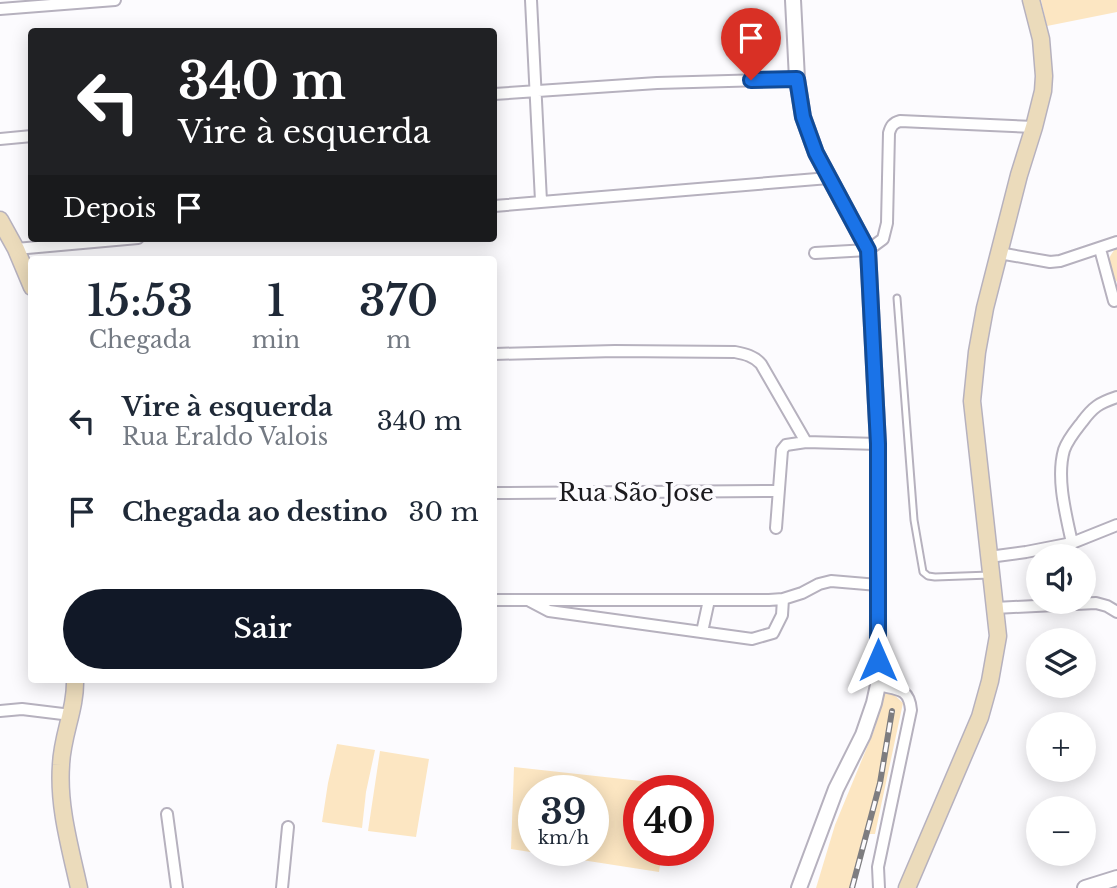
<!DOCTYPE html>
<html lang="pt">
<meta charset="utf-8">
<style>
:root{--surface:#fff;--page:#f6f6f7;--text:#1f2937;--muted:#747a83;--accent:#111827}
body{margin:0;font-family:"Libre Baskerville",serif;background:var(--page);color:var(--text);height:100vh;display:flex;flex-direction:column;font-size:26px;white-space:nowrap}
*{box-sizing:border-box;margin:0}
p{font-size:23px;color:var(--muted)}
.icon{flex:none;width:38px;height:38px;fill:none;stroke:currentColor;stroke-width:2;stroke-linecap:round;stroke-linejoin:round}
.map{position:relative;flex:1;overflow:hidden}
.sheet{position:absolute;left:28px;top:256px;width:469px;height:427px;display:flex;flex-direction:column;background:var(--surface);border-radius:7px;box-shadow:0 4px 18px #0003}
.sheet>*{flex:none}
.hud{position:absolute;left:28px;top:28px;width:469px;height:214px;border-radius:7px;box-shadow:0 4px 18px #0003;background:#202124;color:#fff;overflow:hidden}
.buttons{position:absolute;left:1026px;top:544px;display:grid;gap:14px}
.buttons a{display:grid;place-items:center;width:70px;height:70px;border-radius:50%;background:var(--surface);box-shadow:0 4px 18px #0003;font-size:35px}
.speed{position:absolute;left:518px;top:775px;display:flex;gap:14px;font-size:35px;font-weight:700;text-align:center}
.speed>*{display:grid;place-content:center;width:91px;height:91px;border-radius:50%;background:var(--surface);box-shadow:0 4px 18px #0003;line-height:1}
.speed small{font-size:18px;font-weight:400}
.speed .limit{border:10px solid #d22;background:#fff;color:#111}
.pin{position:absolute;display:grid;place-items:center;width:60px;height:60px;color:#fff;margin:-72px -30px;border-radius:50% 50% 50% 0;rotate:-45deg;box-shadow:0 0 7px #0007}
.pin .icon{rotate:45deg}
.me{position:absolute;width:77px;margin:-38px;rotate:0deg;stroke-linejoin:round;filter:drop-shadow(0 0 5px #0008)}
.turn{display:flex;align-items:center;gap:24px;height:147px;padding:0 35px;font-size:32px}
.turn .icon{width:91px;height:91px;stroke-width:2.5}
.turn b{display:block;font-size:49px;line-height:60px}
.then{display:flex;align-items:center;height:66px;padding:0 35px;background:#0003;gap:14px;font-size:26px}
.eta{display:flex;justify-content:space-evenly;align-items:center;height:119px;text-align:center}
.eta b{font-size:42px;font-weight:600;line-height:49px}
.button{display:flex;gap:14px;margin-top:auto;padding:14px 35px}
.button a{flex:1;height:80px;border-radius:42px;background:var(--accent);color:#fff;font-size:28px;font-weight:600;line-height:80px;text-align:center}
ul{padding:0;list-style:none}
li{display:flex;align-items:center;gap:21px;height:91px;padding:0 35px}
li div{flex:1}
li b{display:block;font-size:26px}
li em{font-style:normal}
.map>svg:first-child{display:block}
.green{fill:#fce6c2;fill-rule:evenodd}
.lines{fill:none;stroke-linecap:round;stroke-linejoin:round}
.service-casing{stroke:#b6b1be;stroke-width:9}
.minor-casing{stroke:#b6b1be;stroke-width:14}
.tertiary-casing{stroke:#b6b1be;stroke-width:18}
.secondary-casing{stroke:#b6b1be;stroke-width:19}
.service{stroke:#fff;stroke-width:5}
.minor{stroke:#fff;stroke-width:10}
.tertiary{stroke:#fff;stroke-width:14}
.secondary{stroke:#ebdbbb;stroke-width:16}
.rail-casing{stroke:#7e7d80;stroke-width:6}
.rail{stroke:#fcfbfe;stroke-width:3.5;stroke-dasharray:10;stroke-linecap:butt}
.route-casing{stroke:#114b97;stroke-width:18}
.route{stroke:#1a73e8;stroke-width:12}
.labels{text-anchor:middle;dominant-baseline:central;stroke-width:7;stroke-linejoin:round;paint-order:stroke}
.street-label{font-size:24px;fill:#1b1a1e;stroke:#fcfbfe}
</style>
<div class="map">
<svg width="1117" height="888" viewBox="0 0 1117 888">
<rect width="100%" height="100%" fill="#fcfbfe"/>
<path class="green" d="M1041,0h76v12l-70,14z
M1117,247v35c-10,-14 -13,-21 0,-35z
M883,693h9l11,10 -28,131h-7l-15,54h-37l19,-63 40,-97z
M337,744l38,6 -9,42 -4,36 -40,-6 6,-39z
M380,751l49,8 -13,78 -48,-6z
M514,767l136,15 -2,9h-9v59l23,1 -3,21 -148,-23zM593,791v59h-59v-59z"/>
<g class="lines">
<g class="service-casing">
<path id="service" d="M897,298l17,222 9,52 5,4 7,1 55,-2"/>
</g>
<g class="minor-casing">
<path id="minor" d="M531,0l10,201
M0,9l115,-9
M494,94l163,-11 140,-4
M0,139l32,-3
M494,206l335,-28
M16,249l122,-11
M1100,249l14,52 3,-1
M815,253l53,-3 15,-11 4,-16 2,-90c2,-7 4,-10 11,-12l134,6
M999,253l51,9 10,-1 57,-19
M494,354l121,-3 120,1c10,2 19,4 26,12l45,78
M494,493l284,-2
M776,528l6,-78 4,-5 20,-3 72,2
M1072,543c-6,-28 -16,-65 -8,-93 4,-11 11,-19 18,-28 11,-15 17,-19 35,-25
M989,557l37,-5 46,-9 45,-18
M494,600h275l14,-1 19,-6 17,-9 12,-3 47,4
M530,601l19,10 203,28 21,-6 9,-18 1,-16
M995,608l101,-5 11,3 10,6
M702,632l7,-32
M878,685c19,5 31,2 33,25l-33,157 1,21
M0,711l22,-2 49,6
M167,814l10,74
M282,888l6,-61"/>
</g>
<g class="tertiary-casing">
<path id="tertiary" d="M793,0l4,79 6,38 13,36 52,97 10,194v241l-4,18 -11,32 -27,54 -37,99
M1085,888l32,-10"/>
</g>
<g class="secondary-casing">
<path id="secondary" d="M0,220l16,29 16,38
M75,679c1,30 -13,56 -14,86 -3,41 9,82 18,123
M907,888l73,-171 10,-36 8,-45 -26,-235 5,-49 8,-44 34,-133 15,-48 9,-36 1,-15 -3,-37 -10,-39"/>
</g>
<use href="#service" class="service"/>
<use href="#minor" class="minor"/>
<use href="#tertiary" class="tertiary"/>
<use href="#secondary" class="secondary"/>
<g class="rail-casing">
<path id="rail" d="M852,888l28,-105 12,-72"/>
</g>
<use href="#rail" class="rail"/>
</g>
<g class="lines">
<g class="route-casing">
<path id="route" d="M751,80l46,-1 6,38 13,36 52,97 10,194v216"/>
</g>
<use href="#route" class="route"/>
</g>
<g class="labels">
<g class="street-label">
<text x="636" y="492">Rua São Jose</text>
</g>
</g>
</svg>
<div class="buttons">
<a><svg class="icon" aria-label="sound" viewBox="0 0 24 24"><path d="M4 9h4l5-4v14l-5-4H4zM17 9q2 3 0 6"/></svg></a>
<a><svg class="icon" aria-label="layers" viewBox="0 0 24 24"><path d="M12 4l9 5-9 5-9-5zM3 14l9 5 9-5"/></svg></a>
<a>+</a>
<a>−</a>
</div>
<div class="speed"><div>39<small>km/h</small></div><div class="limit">40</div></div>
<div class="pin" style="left:751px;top:80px;background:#d93025"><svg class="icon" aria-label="arrive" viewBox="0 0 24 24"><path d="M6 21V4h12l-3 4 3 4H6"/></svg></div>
<svg class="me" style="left:878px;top:660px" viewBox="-20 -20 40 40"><path d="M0-17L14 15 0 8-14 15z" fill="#1a73e8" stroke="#fff" stroke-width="4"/></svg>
<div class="hud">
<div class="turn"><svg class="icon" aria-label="left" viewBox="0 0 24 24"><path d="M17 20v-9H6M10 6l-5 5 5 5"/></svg><div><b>340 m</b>Vire à esquerda</div></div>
<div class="then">Depois<svg class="icon" aria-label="arrive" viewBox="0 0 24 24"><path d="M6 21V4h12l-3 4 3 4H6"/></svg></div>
</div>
<section class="sheet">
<div class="eta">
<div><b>15:53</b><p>Chegada</p></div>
<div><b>1</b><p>min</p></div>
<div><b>370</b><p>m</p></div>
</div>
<ul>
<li><svg class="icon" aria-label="left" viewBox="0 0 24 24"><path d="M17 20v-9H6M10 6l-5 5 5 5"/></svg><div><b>Vire à esquerda</b><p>Rua Eraldo Valois</p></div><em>340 m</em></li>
<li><svg class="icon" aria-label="arrive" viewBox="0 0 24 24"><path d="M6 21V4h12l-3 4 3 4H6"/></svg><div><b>Chegada ao destino</b></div><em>30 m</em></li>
</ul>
<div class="button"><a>Sair</a></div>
</section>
</div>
